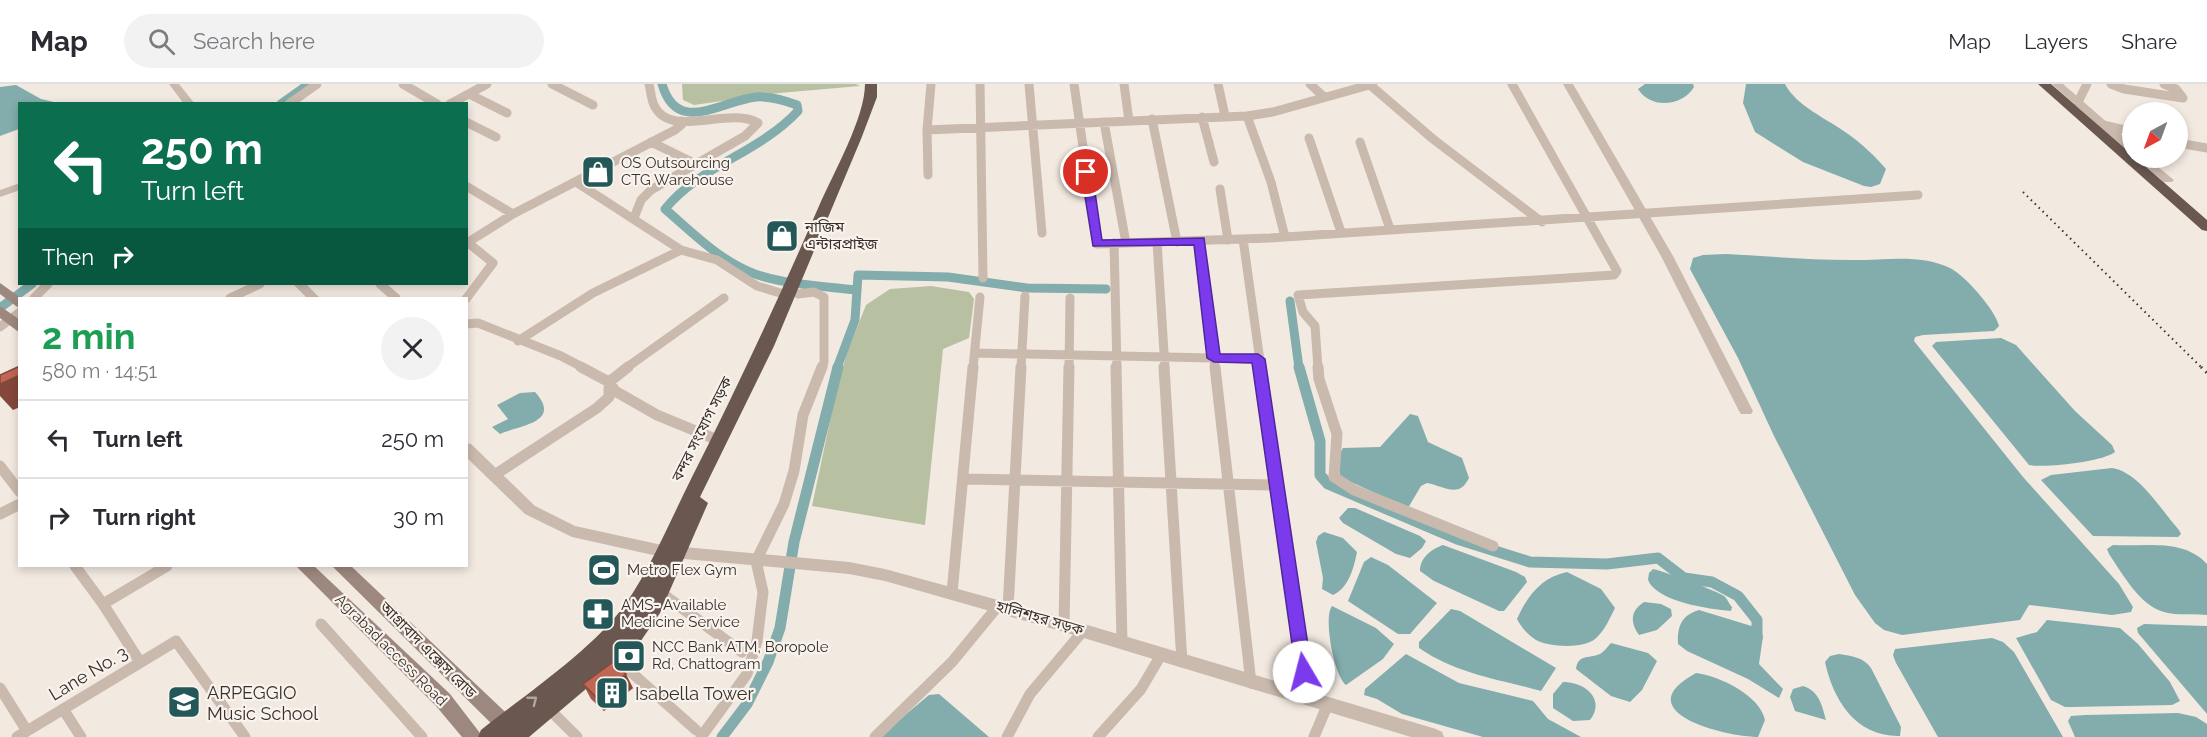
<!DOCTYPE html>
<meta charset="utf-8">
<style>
:root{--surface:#fff;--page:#f2f2f3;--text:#2b2b33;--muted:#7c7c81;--line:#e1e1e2}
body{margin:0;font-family:Raleway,"Noto Sans Bengali",sans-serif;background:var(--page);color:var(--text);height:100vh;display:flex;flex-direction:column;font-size:22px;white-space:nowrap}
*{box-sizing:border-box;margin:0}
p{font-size:20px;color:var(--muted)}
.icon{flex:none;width:33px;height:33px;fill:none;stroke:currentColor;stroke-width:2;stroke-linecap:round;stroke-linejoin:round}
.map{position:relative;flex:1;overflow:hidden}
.side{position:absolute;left:18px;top:213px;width:450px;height:270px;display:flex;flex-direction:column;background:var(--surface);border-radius:0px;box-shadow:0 3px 9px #0003}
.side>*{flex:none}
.hud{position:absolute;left:18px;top:18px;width:450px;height:183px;border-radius:0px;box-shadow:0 3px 9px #0003;background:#0b6e4f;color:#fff;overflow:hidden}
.needle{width:39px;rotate:221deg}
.tools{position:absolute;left:2122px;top:18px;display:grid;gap:12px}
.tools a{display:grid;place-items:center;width:66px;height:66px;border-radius:50%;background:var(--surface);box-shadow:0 3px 9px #0003;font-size:30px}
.pin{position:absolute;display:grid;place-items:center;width:51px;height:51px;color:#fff;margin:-26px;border:3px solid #fff;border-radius:50%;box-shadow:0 2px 6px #0007}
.me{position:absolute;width:66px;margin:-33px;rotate:352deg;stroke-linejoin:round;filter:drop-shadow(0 0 4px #0008)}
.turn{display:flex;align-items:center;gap:21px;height:126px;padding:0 24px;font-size:27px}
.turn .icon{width:78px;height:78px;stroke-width:2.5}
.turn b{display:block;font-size:42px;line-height:51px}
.then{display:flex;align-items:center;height:57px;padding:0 24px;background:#0003;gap:12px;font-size:22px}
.round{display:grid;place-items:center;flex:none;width:63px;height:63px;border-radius:32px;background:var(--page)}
.overview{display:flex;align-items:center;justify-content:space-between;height:102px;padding:0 24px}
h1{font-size:36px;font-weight:700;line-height:45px;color:#1e9e55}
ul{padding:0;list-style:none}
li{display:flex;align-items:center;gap:18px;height:78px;padding:0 24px;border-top:2px solid var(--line)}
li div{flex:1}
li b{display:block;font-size:22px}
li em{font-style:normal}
header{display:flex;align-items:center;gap:36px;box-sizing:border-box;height:84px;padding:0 30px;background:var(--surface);border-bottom:2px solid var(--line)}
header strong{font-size:28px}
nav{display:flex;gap:33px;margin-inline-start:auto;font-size:21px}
.search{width:420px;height:54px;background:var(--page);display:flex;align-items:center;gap:15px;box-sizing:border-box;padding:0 21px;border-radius:33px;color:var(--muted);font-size:22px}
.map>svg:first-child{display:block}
.green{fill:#b8c0a2}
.water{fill:#82adac}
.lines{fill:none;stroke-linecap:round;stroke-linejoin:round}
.canal-far1{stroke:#82adac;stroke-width:9}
.canal{stroke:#82adac;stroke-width:11}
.minor-far1{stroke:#cab9ad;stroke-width:9}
.minor{stroke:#cab9ad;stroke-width:11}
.tertiary{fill:#cab9ad;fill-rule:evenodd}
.secondary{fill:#9d887f;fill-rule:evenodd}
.trunk{fill:#695750;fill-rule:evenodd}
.rail-far1{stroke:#392f2b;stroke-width:2;stroke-dasharray:1.5 4;stroke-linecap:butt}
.rail{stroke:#392f2b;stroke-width:3;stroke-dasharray:1.5 5;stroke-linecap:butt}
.wall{fill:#a35948}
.shaded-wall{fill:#84483b}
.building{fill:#bd6754;stroke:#84483b;stroke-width:1.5}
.oneway{stroke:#b1a59f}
.route{fill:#7c3aed;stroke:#51269a;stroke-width:1.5}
.labels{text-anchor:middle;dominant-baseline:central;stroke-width:4.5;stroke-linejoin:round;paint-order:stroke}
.poi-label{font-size:15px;fill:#392f2b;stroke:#f9f3ee;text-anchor:start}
.street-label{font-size:15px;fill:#392f2b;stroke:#f9f3ee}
.near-street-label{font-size:18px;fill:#392f2b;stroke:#f9f3ee}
.near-poi-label{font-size:18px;fill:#392f2b;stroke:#f9f3ee;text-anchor:start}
</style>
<header>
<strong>Map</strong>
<div class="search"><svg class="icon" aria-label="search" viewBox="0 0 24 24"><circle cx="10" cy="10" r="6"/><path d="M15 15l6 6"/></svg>Search here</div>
<nav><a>Map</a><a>Layers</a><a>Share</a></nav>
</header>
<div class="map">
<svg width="2207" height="653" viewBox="0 0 2207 653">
<rect width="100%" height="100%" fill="#f2e9e1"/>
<path class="green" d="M682,0h174l4,2 -81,7 -85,12 -11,-5z
M931,202l38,6 5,7 -5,39 -26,11 -18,176 -113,-19 25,-118 10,-35 19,-48 24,-16z"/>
<path class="water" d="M1645,0h48l1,3c-12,20 -44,22 -56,2z
M1746,0h39c12,23 43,35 63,50 14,10 27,22 38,35l-6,15 -9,3 -7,-1 -61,-24 -48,-30 -12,-29z
M16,1l25,14 17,4 -38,1 -1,25 -19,7v-49z
M1726,170c41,2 82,6 124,6 32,1 69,-7 100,8 15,7 46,43 49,58l-5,5 -71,4 -8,2 -1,4 109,136 96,107 14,23 -2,5 -19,3 -83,-10 -9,15 -118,15 -18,-5 -9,-7 -20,-28 -81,-159 -36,-78 -48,-89 3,-11 10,-3z
M2001,254l15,7 59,66 37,34 3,7c-13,10 -69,16 -86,13l-97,-119 4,-4z
M535,308c28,31 -16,33 -35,42l-8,-7 16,-8 -11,-14 23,-12z
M1410,330l8,2 10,26 34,16 7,20c-10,21 -25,8 -42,5l-6,3 -13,22 -68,-31 -1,-22 4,-7 37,-1z
M2112,384c27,4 49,42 67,62l2,4 -3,3 -85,-1 -52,-56 10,-5z
M1348,424h7l65,28 6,5 -4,7 -12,10 -14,-4 -53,-31 -4,-5z
M1324,448l19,6 14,14c-3,15 -8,36 -24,43l-11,-6 1,-11 -7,-36 2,-6z
M1443,461l73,27 9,5 2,5 -23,29h-5l-65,-30 -14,-10c0,-14 12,-22 23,-26z
M2113,461c32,2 70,-7 94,19v51c-14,-2 -29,1 -43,-3 -24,-6 -42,-39 -55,-58l-2,-5z
M1371,473l17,8 49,38 -27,31h-12l-50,-33 16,-39z
M1653,485c7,1 67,23 71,27 3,2 5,8 8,11l-1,4c-22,-2 -74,-9 -83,-31l1,-7z
M1567,488l34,17 14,19c-5,10 -11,24 -20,31 -12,10 -46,8 -59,1 -8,-5 -15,-13 -19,-21 10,-23 25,-42 50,-47z
M1644,518l17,2 10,5 1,7 -15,14 -18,5c-9,-12 -9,-24 5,-33z
M1332,522l44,22 18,16 -11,15 -37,26c-12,-9 -23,-68 -14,-79z
M1451,525l9,2 96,57 -15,23c-43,-12 -84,-17 -122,-43v-6z
M1699,526l59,18 5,8 -4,28 24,25 -4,9 -31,-19 -61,-28 -9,-7c-1,-18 4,-29 21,-34z
M2047,536l73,8 18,16 32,38 10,19 -8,4 -100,2h-7l-14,-7 -35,-62 21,-6z
M2144,540l63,2v88l-69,-81 -1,-5z
M1992,554l11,4 11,10 49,85h-125l-42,-74 -3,-8 2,-6z
M1611,559l37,10 9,8 -15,29 -12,12 -19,-6 -35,-27c2,-15 12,-10 24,-15 4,-2 8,-8 11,-11z
M1406,570l53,29 74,18 15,18 33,18h-98l-81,-23 -25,-15 -13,-4 1,-6z
M1839,570c13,2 24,3 32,14l30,59 -1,9c-45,1 -67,-37 -75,-74l5,-6z
M1696,589c23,3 64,22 69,47l-7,17c-32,0 -134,-25 -62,-64z
M1563,598c22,0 43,17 27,38l-17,1 -20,-13v-14z
M1803,602c16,5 19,19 23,34l-31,-9 -5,-14 3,-8z
M939,610l50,43h-110l50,-42z
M2178,629l18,4 11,7v13h-132l-7,-16 3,-5 14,-1z"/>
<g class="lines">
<path class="canal-far1" d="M662,0c15,52 58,17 94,13 14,-1 28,3 41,8l1,6c-39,42 -97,54 -133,98 28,24 55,52 90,65 32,11 68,12 101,16
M281,20l28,-20
M1290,217l9,67
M0,224l32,-24
M837,284l18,-48 3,-45 90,2 79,11 79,1"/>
<path class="canal" d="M1299,283l21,74v34l8,9 129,55 73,23 77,2 51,-6 26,20 28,4 26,14 19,24v18
M722,653l25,-33 21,-42 12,-34 14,-86 44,-175"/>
<path class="minor-far1" d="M403,0l34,20
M552,0l41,21
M980,0l3,194
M1029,0l13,149
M1074,0l23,160 173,-6 648,-43
M1124,0l5,37
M1218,0l7,32
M1310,0l14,13
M1369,0l64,55 109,83
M2111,0l13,5 59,9 -7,-9 -12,-5
M469,10l38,19
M2078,18l9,-18
M289,20l28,-20
M450,20l37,-20
M1247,32l24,66 14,55
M1202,33l12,45
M1152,35l25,123
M466,38l30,15
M1104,38l22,121
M2099,40l34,8
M927,46l320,-14 26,-4 100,-28
M1309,54l32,94
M651,58l43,21
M1360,58l30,87
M2178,59l29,5
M928,91l-1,-45 4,-46
M576,98l105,68 36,10 40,26 30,9
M466,102l47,28
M1220,105l8,51
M634,134l7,-18 10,-10 94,-54 13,-13c-29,-17 -86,16 -103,-16 -4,-6 -4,-16 -6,-23
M1243,155l18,129
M466,157l27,22 -27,36
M470,157l43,-27 162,-84 7,-6 -1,-3
M1200,157l15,127
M1157,158l8,126
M1114,159l3,125
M380,200l16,14
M798,210l16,-2 10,5v65l-2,6
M34,214l14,-14
M230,214l30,-14
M466,240l12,-1 83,33 23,12
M0,243l20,-15
M518,257l75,-48 88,-43
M976,269l282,6
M626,284l98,-70
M973,284l7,-71
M1021,284l4,-72
M1069,284l1,-70
M1318,284l-3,-42 -12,-14 -5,-17 316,-20 3,-4 -105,-187"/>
<path class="minor" d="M581,283l28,15 6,9 42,24 63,26
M1116,283l6,276
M1164,283l18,295
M1215,283l36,316
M1261,283l47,333
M1318,283l1,12 18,55 -3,43 20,13 139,56
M0,382l20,26
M496,390l101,-66 12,-11v-15l19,-15
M965,395l313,6
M0,430l20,-10
M75,482l28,38
M660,508l82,60
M952,509l21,-226
M1008,525l13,-242
M321,540l101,113
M1064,541l5,-258
M613,572l83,74
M140,578l-37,-58 64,-38
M0,604l27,43
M63,625l18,28
M549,625l28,28
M17,653l159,-96 69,96
M701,653l46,-63 10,-33 6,-49 -7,-31 28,-57 10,-33 9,-56 19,-48
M875,653l77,-75 46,-56
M1007,653l23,-43 53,-63
M1098,653l43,-48 20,-34
M1314,653l13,-31"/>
<path class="tertiary" d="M169,0h10l16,20h-11z
M1563,0h10l100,172 80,155 -2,3h-10l-2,-3 -78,-155z
M2052,0h11l70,61v9l-4,-1z
M2136,74h11l27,22 -2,2h-8z
M20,99v7l-20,7v-7z
M293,200h13l14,14h-13z
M466,359l5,1 64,62 40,20 87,19 187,17 36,7 179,49 372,111 6,3 2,5h-33l-347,-105 -179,-51 -36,-7 -187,-17 -90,-20 -47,-23 -59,-57z"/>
<path class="secondary" d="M0,199l21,15 -1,11 -20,-15z
M0,222l20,14v13l-20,-15z
M296,482h18l136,128 33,43h-21l-26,-31z
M332,482h19l167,158 2,6 -2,6h-14z"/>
<path class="trunk" d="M865,0h12v13l-16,42 -87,207 -74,151 8,6 -48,110 -22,32 -109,92h-51l3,-7c45,-36 113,-81 146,-128 26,-39 44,-83 65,-125 45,-89 87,-179 127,-271 14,-32 46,-88 46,-122z
M2038,0h13l156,136v11l-5,-1z"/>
<path class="rail-far1" d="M2023,108l179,176"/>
<path class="rail" d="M2201,283l6,6"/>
</g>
<path class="wall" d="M583,600l50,4 -29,23 -13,-12z"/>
<path class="shaded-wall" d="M20,291v32l-7,3 -13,-14v-12z
M626,590l7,14 -29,23 -8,-14z"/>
<path class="building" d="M20,282v9l-20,9v-9z
M613,578l13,12 -30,23 -13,-13z"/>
<defs><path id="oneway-chevron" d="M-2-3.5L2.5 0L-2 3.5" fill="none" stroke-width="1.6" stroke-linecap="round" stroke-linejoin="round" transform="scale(1.5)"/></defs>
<use class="oneway" href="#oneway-chevron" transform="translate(533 616) rotate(-38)"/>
<path class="route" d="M1086,85l6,3 10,68 102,-2 16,116h38l7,5 47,313 -2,5h-12l-2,-5 -44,-309 -38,-1 -7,-4 -13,-113 -101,1 -12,-74z"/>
<defs>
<g id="shop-square" transform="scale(1.725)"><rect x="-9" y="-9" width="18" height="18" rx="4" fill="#235758" stroke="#f9f3ee"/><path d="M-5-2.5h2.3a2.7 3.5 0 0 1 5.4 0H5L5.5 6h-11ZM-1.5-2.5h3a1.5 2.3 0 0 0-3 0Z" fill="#fff"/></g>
<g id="stadium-square" transform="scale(1.725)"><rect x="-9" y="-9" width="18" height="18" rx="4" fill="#235758" stroke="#f9f3ee"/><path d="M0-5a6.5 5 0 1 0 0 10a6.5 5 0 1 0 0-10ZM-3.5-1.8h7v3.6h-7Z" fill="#fff"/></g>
<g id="pharmacy-square" transform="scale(1.725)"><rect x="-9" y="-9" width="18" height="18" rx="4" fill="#235758" stroke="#f9f3ee"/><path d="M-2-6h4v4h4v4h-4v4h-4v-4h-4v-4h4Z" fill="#fff"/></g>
<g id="bank-square" transform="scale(1.725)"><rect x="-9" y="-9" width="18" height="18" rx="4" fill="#235758" stroke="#f9f3ee"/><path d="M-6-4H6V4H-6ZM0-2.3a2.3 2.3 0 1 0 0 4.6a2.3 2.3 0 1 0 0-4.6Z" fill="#fff"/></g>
<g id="building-square" transform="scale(1.725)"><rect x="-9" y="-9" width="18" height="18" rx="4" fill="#235758" stroke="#f9f3ee"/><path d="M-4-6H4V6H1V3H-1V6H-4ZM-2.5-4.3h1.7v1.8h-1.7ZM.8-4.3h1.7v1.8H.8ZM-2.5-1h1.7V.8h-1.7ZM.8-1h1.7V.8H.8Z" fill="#fff"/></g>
<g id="school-square" transform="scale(1.725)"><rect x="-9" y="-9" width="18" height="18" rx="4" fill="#235758" stroke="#f9f3ee"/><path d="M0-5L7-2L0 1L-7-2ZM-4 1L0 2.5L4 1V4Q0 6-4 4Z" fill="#fff"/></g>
</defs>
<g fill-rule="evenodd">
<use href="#shop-square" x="598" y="88"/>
<use href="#shop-square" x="782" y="152"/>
<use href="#stadium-square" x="604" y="486"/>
<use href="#pharmacy-square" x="598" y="530"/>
<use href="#bank-square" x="629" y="572"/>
<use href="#building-square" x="612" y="609"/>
<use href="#school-square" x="184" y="618"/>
</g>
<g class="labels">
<g class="poi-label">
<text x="621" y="79">OS Outsourcing<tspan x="621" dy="17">CTG Warehouse</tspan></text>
<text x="805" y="143">নাজিম<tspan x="805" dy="17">এন্টারপ্রাইজ</tspan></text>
<text x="627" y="486">Metro Flex Gym</text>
<text x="621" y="521">AMS- Available<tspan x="621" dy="17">Medicine Service</tspan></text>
<text x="652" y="563">NCC Bank ATM, Boropole<tspan x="652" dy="17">Rd, Chattogram</tspan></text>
</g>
<g class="street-label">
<text transform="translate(702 345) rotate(-63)">বন্দর সংযোগ সড়ক</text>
<text transform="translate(1040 534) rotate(16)">হালিশহর সড়ক</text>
<text transform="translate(391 566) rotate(45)">Agrabad access Road</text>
<text transform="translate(428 566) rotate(45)">আগ্রাবাদ এক্সেস রোড</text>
</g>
<g class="near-street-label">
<text transform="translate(88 589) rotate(-31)">Lane No. 3</text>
</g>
<g class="near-poi-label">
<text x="207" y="608">ARPEGGIO<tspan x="207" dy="21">Music School</tspan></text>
<text x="635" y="609">Isabella Tower</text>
</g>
</g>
</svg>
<div class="tools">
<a><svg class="needle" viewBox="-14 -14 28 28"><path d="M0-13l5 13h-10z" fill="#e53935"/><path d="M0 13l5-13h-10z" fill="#7c7c81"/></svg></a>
</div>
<div class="pin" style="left:1086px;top:88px;background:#d93025"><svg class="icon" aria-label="arrive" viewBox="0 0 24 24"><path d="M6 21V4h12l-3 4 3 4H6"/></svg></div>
<svg class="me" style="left:1304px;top:588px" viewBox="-20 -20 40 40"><circle r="19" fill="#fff"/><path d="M0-13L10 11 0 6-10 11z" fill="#7c3aed"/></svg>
<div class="hud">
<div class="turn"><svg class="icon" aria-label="left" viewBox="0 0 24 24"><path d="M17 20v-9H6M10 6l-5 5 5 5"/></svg><div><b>250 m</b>Turn left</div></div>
<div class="then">Then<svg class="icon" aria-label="right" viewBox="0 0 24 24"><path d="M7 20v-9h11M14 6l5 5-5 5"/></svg></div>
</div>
<section class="side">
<div class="overview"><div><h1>2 min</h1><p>580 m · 14:51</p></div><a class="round"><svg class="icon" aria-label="close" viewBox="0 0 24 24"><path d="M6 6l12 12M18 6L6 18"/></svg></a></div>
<ul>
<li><svg class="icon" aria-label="left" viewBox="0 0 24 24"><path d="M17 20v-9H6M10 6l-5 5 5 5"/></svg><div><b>Turn left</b></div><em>250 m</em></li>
<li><svg class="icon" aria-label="right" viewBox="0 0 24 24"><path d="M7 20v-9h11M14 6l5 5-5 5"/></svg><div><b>Turn right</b></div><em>30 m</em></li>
</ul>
</section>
</div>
